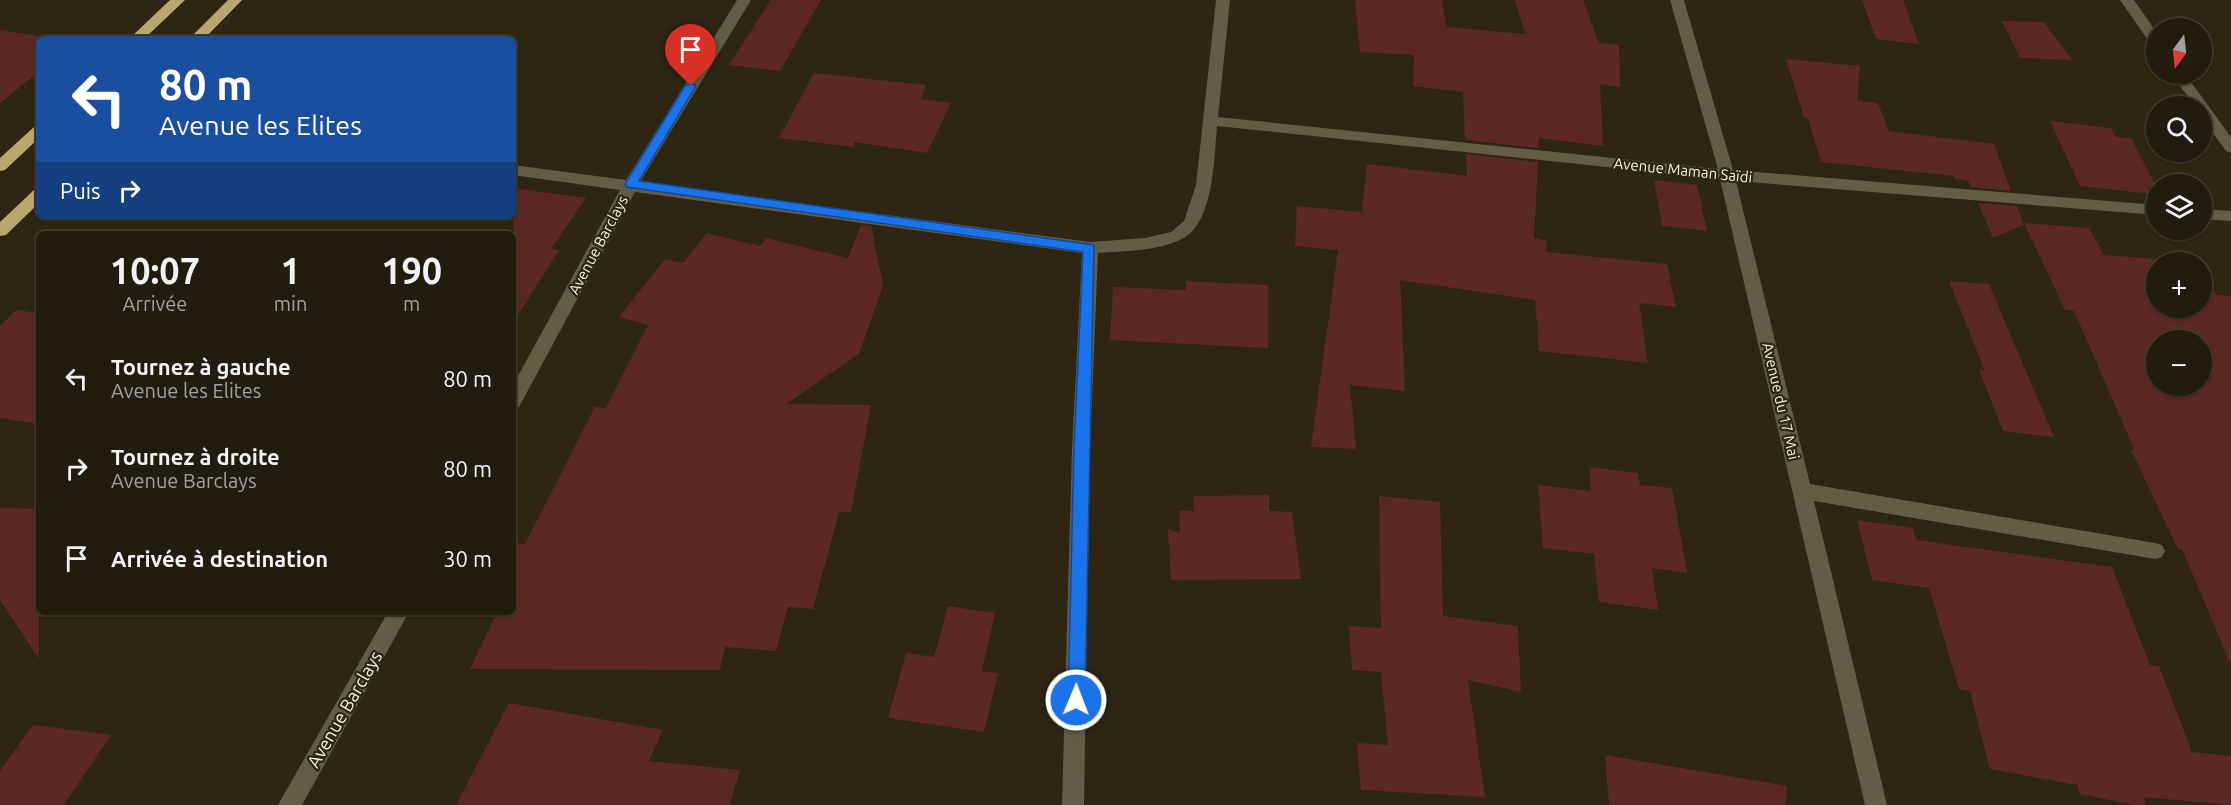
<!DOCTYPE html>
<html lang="fr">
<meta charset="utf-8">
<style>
:root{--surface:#221c0e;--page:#2e291c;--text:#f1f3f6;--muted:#a2a19e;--line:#3f3a2e}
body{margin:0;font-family:Ubuntu,sans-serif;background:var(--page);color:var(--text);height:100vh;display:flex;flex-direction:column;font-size:22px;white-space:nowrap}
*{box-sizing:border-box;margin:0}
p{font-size:20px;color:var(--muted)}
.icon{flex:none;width:33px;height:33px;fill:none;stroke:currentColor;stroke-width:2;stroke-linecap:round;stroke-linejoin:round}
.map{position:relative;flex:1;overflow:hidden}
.sheet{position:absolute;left:36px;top:231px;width:480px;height:384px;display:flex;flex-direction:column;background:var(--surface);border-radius:9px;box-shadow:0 2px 4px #0004,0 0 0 2px var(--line)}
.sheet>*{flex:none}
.hud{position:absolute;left:36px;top:36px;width:480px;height:183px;border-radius:9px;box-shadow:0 2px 4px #0004,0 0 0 2px var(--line);background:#1a4fa0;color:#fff;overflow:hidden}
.needle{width:39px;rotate:195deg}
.fabs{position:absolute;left:2146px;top:18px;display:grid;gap:12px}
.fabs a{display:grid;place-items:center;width:66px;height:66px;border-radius:50%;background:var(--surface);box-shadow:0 2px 4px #0004,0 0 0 2px var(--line);font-size:30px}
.pin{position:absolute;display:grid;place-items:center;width:51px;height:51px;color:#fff;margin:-62px -26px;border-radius:50% 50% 50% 0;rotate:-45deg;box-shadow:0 0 6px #0007}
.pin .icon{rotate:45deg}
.me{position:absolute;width:66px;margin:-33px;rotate:1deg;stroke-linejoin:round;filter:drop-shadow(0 0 4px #0008)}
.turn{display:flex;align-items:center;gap:21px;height:126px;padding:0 24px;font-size:27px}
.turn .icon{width:78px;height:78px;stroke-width:2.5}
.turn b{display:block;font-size:42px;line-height:51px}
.then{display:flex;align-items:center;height:57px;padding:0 24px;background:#0003;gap:12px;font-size:22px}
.eta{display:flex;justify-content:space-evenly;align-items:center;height:102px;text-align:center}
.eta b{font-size:36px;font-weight:600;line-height:42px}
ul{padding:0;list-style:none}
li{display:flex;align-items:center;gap:18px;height:90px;padding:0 24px}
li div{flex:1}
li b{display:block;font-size:22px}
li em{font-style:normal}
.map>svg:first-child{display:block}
.building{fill:#5c2824;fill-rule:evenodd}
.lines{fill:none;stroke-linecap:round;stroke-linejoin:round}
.street{fill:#635c46;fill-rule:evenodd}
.highway{fill:#b9a76f;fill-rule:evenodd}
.route{fill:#1a73e8;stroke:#114b97;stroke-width:1.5}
.labels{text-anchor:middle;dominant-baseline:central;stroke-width:4.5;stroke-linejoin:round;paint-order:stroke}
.street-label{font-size:15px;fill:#f6f0e5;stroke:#2e2513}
.near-street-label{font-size:18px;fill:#f6f0e5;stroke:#2e2513}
</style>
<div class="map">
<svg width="2231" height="805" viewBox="0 0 2231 805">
<rect width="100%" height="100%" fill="#2e2513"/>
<path class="building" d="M771,0h50l-41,71 -51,-6z
M1355,0h87l4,27 79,7 -10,-34h68l16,43 20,2 1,42 -20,-3 3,62 -64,-8 -1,10 -73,-8 -2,-48 -50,-6 1,-31 -54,-3z
M1862,0h41l16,44 -43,-5z
M2002,21l42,1 28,38 -52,-2z
M0,30l39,6v36l-39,31z
M1786,59l74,7 -3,35 21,2 11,28 105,13 17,47 -40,-4 -3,-6 -13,-2 -1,-3 -133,-14 -13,-44 -4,-1z
M814,73l112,12 -5,14 30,4 -24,50 -73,-11 1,5 -76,-9z
M2050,121l61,7 5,9 15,1 26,50 -10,-1 5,7 -72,-8z
M1466,154l72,8 -4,76 13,3 -1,11 121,12 9,43 -37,-4 9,60 -109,-12 -4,-51 -135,-20 5,111 -55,-6 6,64 -45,-2 27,-197 -43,-4 2,-40 65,6 5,-48 100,12z
M1654,180l43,5 10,46 -45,-5z
M513,188l73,10 -35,51 8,1 -46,73z
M1978,203l39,3 7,19 -31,13z
M2024,223l65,5 15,27 92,7h-39v46h45v-37l15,24 14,1v369l-49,-116h-4l-47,-99 4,1 -61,-140 -9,-1zM2157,340h45v46h-45z
M861,225l10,1 12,60 -24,68 -73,50 85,1 -20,107h-12l-26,97 -25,-2 -12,44 -51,-4 -5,23 -250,-1 27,-57h16v-70l12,2 70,-137 11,1 42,-83 -29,-8 46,-58 18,4 24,-30 53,13 6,-8 82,20z
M1186,281l82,4v63l-158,-8 3,-53 73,3z
M1949,281l40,3 65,153 -51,-6 -24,-61 6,1z
M16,310l23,3v111l-39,-6v-92z
M1589,467l49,6 2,12 32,3 15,85 -35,-5 6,42 -59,-8 -5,-48 -51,-6 -5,-63 53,6z
M1269,495v16l23,1 9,67 -130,1 -3,-51 12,4 -1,-22h15l-1,-15z
M1379,496l61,6 3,114 75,10 3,66 -53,-12 17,117 -124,-7 -4,-47 31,2 -7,-73 -29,-2 -3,-44 32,2z
M0,508l39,1v150l-39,-59z
M1857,520l56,8 3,12 196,27 38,98 9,1 33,86 39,4v49l-88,-8 3,8h-12l-54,-11 -3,-9 -87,-16 -20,-78 -11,-2 -30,-101 -57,-8z
M948,606l47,7 -13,58 16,2 -14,59 -96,-14 18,-65 28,4z
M509,703l154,27 -14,31 91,9 -10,35h-274z
M33,725l78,10 -47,70h-64v-34z
M1605,755l182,31 -1,19h-177z"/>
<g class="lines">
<path class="street" d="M737,0h14l-111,182 450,60 55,-4 26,-6 13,-11 12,-36 20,-185h14l-12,117 500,52 -48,-169h14l49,170 424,35v10l-421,-34 74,303 345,59 7,2 3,6 -3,6 -7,2 -341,-58 73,304h-22l-145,-626 -503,-53c-3,32 -3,100 -37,114 -25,11 -55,11 -82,13l-8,196 -6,356h-22l10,-356 10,-196 -447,-61 -116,215 -6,2v-24l107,-195 -107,-15v-10l113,15z
M2120,0h14l23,33v14l-5,-1z
M2171,74h14l46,63v16l-5,-2 -24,-33v-12h-7z
M2202,209l29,2v10l-29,-2z
M388,612h21l-107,193h-24z"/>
<path class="highway" d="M170,0h15l-41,39h-15z
M228,0h14l-38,39h-15z
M39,125v13l-34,32 -5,1v-13l34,-31z
M39,189v14l-33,32 -6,1v-14l34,-32z"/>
</g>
<path class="route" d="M691,83l5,3 -57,95 455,64 -9,455 -3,5 -6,3 -5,-3 -3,-5 6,-251 9,-197 -456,-65 -2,-3 60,-98z"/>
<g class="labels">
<g class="street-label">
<text transform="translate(1683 170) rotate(6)">Avenue Maman Saïdi</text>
<text transform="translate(598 245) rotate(-62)">Avenue Barclays</text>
<text transform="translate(1781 401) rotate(77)">Avenue du 17 Mai</text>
</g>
<g class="near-street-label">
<text transform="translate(344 709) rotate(-60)">Avenue Barclays</text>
</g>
</g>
</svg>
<div class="fabs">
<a><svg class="needle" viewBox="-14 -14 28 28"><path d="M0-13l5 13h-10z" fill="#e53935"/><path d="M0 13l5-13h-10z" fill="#a2a19e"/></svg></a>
<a><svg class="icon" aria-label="search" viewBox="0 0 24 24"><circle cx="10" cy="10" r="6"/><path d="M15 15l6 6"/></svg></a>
<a><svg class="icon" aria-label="layers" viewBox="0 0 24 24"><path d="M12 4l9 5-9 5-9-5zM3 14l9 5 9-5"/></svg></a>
<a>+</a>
<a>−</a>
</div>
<div class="pin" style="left:691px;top:86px;background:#d93025"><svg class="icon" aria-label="arrive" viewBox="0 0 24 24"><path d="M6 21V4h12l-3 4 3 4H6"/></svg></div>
<svg class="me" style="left:1076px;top:700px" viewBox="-20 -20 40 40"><circle r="17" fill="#1a73e8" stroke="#fff" stroke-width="3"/><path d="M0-11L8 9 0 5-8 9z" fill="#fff"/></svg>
<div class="hud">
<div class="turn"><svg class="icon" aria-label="left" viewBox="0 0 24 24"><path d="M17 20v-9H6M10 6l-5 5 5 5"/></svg><div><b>80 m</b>Avenue les Elites</div></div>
<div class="then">Puis<svg class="icon" aria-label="right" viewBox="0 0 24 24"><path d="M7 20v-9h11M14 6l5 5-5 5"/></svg></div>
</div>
<section class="sheet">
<div class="eta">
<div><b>10:07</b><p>Arrivée</p></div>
<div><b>1</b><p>min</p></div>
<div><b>190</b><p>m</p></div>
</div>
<ul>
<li><svg class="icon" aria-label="left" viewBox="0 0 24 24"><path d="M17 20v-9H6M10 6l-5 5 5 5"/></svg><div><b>Tournez à gauche</b><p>Avenue les Elites</p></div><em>80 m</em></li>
<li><svg class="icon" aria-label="right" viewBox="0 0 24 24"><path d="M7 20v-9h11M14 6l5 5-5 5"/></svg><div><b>Tournez à droite</b><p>Avenue Barclays</p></div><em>80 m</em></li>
<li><svg class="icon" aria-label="arrive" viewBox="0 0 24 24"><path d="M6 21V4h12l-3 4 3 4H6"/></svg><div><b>Arrivée à destination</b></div><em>30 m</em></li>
</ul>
</section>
</div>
